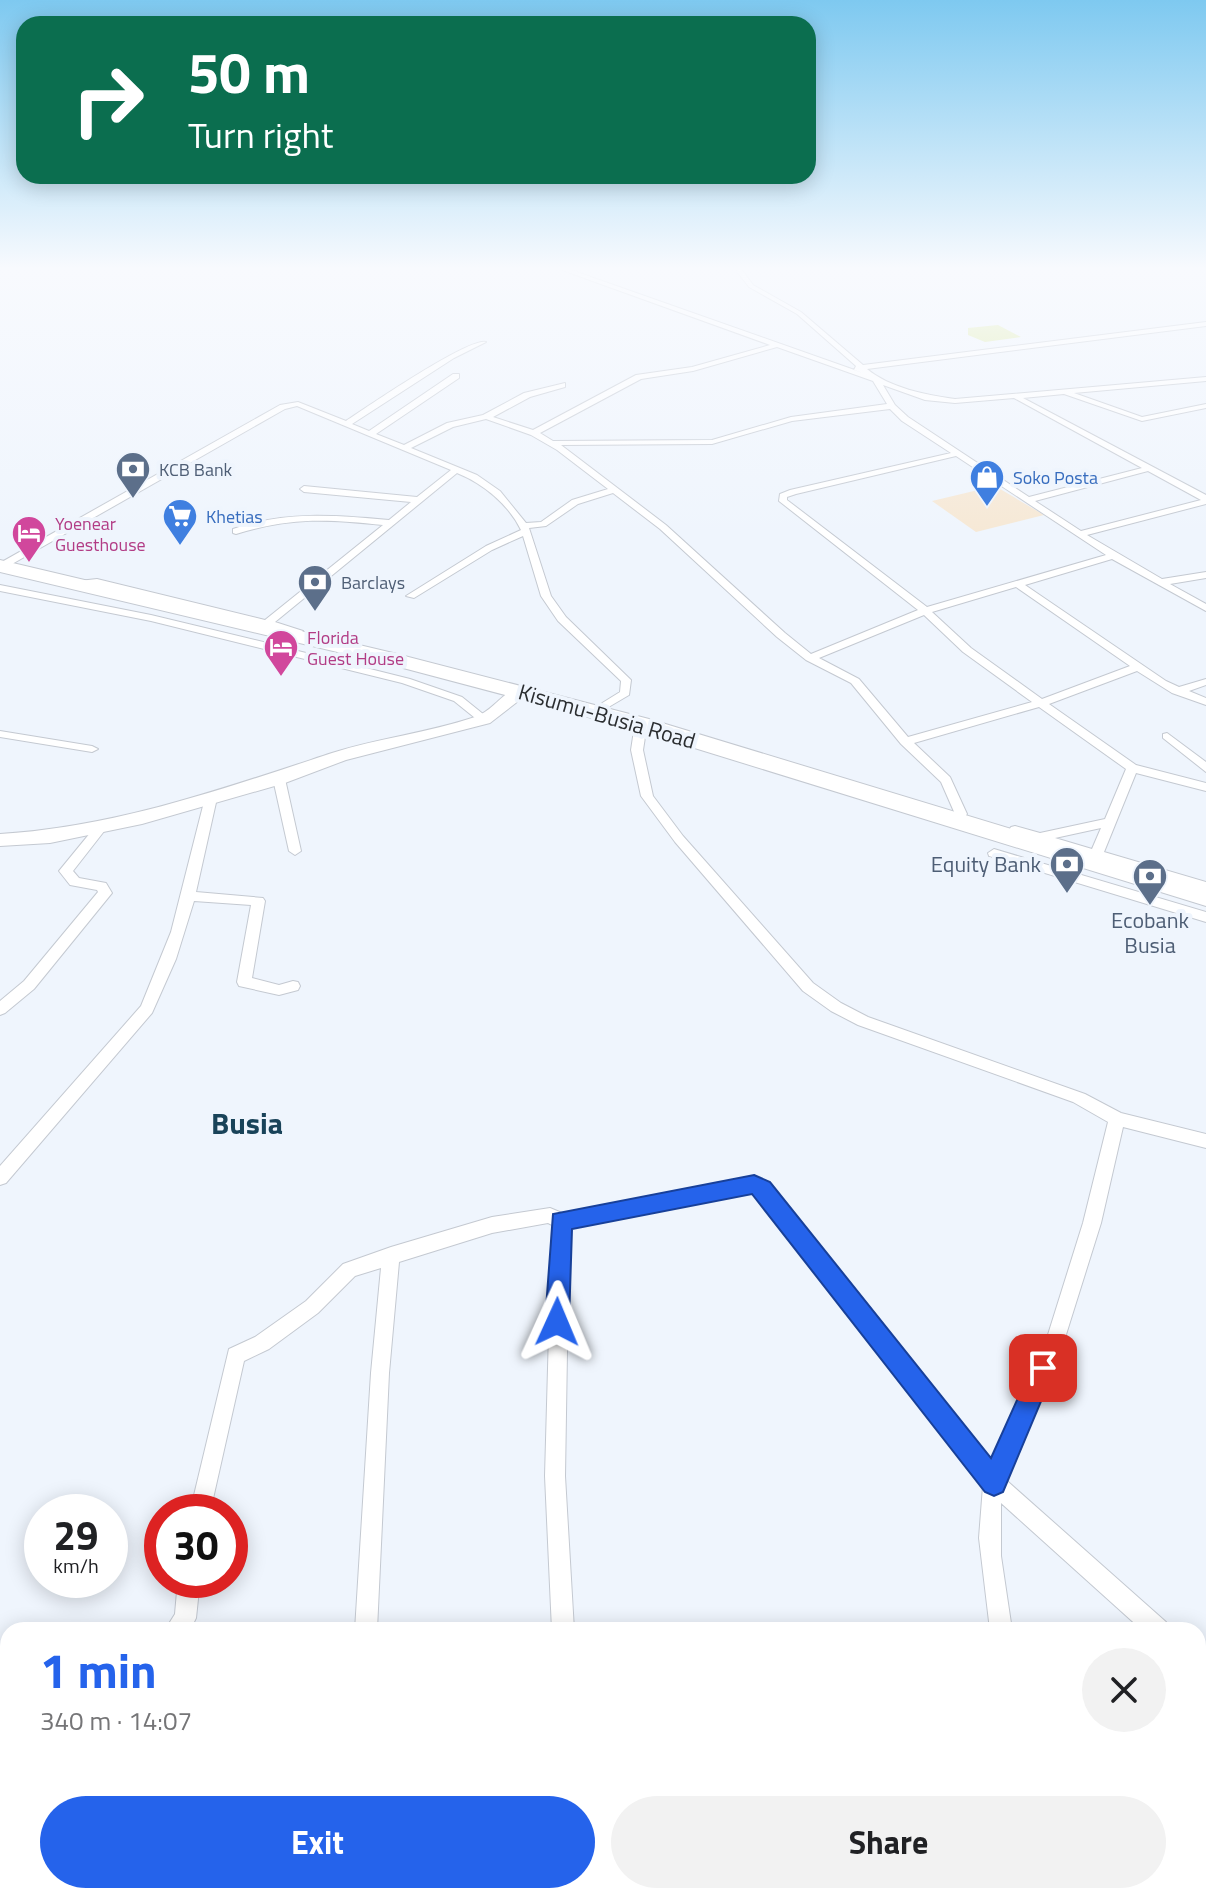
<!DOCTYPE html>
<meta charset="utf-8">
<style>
:root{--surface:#fff;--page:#f2f2f2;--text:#202124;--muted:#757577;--accent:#2563eb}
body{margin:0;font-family:"Titillium Web",sans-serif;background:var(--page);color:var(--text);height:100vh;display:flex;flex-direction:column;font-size:30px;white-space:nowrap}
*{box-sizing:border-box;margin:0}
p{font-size:26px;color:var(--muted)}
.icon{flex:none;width:44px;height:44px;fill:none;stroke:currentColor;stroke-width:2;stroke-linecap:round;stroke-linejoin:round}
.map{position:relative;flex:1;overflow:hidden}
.panel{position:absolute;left:0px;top:1622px;width:1206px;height:282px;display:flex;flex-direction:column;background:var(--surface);border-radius:24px 24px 0 0;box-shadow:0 4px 20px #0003}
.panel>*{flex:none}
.top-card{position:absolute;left:16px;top:16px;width:800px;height:168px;border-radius:24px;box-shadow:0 4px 20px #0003;background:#0b6e4f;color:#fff;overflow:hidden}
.speed{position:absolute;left:24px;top:1494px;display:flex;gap:16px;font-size:40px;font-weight:700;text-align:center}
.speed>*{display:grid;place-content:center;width:104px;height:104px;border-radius:50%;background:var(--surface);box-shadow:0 4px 20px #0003;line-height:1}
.speed small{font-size:20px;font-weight:400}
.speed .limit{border:12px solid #d22;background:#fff;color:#111}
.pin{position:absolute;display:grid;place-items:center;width:68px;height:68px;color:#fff;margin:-34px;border-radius:16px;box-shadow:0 4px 12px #0006}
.me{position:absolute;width:88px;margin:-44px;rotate:1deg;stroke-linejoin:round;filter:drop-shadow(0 0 6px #0008)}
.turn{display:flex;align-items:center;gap:28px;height:168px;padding:0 40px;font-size:36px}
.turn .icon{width:104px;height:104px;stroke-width:2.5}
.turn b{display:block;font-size:56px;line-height:68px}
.round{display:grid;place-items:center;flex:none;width:84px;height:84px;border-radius:42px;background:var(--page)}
.headline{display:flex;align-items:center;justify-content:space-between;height:136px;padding:0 40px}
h1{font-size:48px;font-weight:700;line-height:60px;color:var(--accent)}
.action{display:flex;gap:16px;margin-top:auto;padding:16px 40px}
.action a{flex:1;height:92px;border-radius:48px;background:var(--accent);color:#fff;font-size:32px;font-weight:700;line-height:92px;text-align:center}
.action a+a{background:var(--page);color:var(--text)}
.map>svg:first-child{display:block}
.commercial{fill:#f6e8d5}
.green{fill:#dbe99b}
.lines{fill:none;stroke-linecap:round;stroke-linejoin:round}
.street-casing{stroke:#c4c9d1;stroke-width:2}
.secondary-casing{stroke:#c4c9d1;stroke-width:2}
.highway-casing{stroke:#c4c9d1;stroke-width:2}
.street{fill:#fff;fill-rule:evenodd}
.secondary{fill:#fff;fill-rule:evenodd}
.highway{fill:#fff;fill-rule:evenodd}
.route{fill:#2563eb;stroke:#184099;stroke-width:2}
.labels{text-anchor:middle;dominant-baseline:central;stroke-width:8;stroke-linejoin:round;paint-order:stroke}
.far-service-label{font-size:18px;fill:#4e5e75;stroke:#eff5fd;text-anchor:start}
.far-shop-label{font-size:18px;fill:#366cbe;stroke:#eff5fd;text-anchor:start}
.far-hotel-label{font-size:18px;fill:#b23c85;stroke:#eff5fd;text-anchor:start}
.street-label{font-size:22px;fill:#2b2e31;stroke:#eff5fd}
.service-label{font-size:22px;fill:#4e5e75;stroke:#eff5fd;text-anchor:end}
.district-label{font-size:30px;font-weight:bold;fill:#194359;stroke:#eff5fd}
</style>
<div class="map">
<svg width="1206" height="1903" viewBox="0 0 1206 1903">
<rect width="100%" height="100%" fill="#eff5fd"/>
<path class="commercial" d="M995,486l49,29 -68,17 -44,-31z"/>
<path class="green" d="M998,325l23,12 -36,5 -17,-7v-7z"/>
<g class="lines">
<g class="street-casing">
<path id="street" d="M562,270h9l292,103 -9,-3 2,-4 -59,-52 -48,-27 -13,-17h6l11,15 48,27 62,53 343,-43v4l-339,43c23,19 59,26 88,30l251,-22v4l-132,12 68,24 64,-13v4l-64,13 -78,-27 -41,4 183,97v9l-119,31 75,44 44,-7v6l-36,6 36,20v7l-94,-52 -87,26 141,96 13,6 27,-8v6l-17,6 17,7v7l-34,-12 -35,-22 -88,33 87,61 70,18v8l-70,-18 -32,79 102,30v10l-105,-32 -3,6h-10l-1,-3 2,-6 -78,-24 -2,-3 2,-3 4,-1 25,7 65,-14 21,-50 -87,-62 -125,36 36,34 17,37 -7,9h-8l-2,-3 5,-6 -14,-32 -40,-38 -50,-61 -45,-23 -29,-23 -117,-108 -47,-36 -35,11 -32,22 -17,2 22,68 15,21 65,63 -2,15 -34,20 -6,-3 2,-2 29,-18 1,-11 -63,-60 -17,-25 -18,-60 -31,14 -78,48 -8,-2 80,-50 35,-16c-13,-26 -37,-46 -64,-57l-182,149 28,9 -17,17 124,31 52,18 26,21v4h-8l-26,-21 -52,-18 -251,-62 -151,-30v-6l151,30 125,30 15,-13 -194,-47 -18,2 -5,-3 5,-3 18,-2 168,41 118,-95c-56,-6 -92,-8 -147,9l-3,-1v-4c51,-18 102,-14 156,-9l22,-18 -107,-10 -4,-3 4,-3 113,11 34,-27 -154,-64 -12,3 -280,159h-5v-5l280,-158 18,-3 48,19c21,-14 123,-84 140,-79l-32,16 -102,66 17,7 84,-57h6v4l-83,56 28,11 43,-22 36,-8 41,-22 41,-10v4l-35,10 -37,20 40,13 103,-55 56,-8 78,-22zM777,347l96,34 14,23 -96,13 -79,23 -159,1 -13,-8 101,-54 52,-8zM883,385l42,15 30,3 59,-5 128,70 -113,29 -121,-80 -13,-12zM890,409l12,12 49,32 -161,37 -10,4 -1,7 139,109 -107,44 -26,-21 -119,-108 -105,-80 151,-1 80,-23zM486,419l45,16 26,15 51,39 -36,11 -31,22 -15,1 -26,-32 -23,-16 -66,-27 42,-21zM956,456l150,99 -179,52 -140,-107v-3l9,-3zM1148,471l53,29 -120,31 -46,-30zM1016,587l114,79 -88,33 -71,-51 -39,-36zM924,615l39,37 69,50 -124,35 -49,-58 -40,-21zM1101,828l-9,21 -37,-11z
M641,721l6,3 -4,26 10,46 30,40 130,147 28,20 27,14 217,77 36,19 85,21v14l-83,-21 -22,96 -37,118 -58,139 160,142 3,8h-27l-141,-127v53l11,74h-22l-11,-92 4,-52 -230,-294 -184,35 -4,249 9,154h-22l-7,-154 7,-251 -4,-2 -56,10 -93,29 -10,111 -12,257h-22l16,-257 10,-105 -26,8 -37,37 -49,36 -25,12 -34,151h-20l39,-163 26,-12 51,-36 37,-37 48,-17 101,-30 58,-9 12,5 192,-35 14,6 224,280 54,-123 37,-118 25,-101 -35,-20 -215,-77 -27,-14 -28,-20 -128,-149 -34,-46 -10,-46 4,-26z
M0,731l92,15 6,3 -6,3 -92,-15z
M1167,733l39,29v10l-43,-34v-4z
M279,775l6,4 16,72 -6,4 -6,-4 -16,-72z
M211,794l6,4 -21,94 67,6 2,3 -13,77 27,7 14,-4 5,1 2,4 -2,4 -19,5 -40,-9 -2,-4 14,-77 -57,-4 -18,58 -24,54 -146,170 -6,2v-19l141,-160 30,-74 34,-134z
M99,826l6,4 -32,41 6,7 27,5 6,10 -78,96 -29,24 -5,2v-14l24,-20 74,-89 -1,-2 -27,-5 -11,-14 36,-44z
M994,849l212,63v10l-217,-66 -1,-3z
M178,1580h22l-4,38 -6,12h-25l10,-16z
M1198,1655l8,3v26l-8,-3z
M543,1896h26v7h-26z
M1051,1896h26l2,7h-26z"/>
</g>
<g class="secondary-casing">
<path id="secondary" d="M520,687l6,2v6l-36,28 -144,37 -61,23 -143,41 -92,19 -50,3v-12c115,-7 223,-45 332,-81 46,-15 96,-20 143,-36 17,-5 27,-25 45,-30z"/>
</g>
<g class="highway-casing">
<path id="highway" d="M0,560l393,93 256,66 557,169v18l-573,-177 -245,-65 -388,-92z"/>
</g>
<use href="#street" class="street"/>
<use href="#secondary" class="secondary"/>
<use href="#highway" class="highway"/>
</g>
<linearGradient id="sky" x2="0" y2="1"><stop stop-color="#7ec9f0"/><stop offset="0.5" stop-color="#f8fafe"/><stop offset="1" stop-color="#f8fafe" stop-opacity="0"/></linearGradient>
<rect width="1206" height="537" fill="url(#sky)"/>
<path class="route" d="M754,1175l16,7 221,276 44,-98 8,-4 9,4 3,8 -52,124 -9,4 -9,-4 -233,-298 -180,35 -3,93 -4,8 -8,3 -9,-3 -3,-8 8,-108z"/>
<defs>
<g id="bank-pin" transform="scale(1.8)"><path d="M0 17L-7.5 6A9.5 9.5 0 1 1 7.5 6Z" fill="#5c6f8a" stroke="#eff5fd"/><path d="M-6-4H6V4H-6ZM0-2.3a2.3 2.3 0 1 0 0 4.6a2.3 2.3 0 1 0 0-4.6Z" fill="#fff"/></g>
<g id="shop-pin" transform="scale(1.8)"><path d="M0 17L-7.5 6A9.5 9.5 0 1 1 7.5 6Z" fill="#3f7fe0" stroke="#eff5fd"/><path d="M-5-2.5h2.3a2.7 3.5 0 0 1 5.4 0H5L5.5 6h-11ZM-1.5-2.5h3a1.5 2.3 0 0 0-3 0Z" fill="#fff"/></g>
<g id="supermarket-pin" transform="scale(1.8)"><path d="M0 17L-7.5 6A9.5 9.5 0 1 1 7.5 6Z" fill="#3f7fe0" stroke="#eff5fd"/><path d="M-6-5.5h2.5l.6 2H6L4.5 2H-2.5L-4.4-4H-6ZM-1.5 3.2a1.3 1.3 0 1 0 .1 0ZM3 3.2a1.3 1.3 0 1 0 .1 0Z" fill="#fff"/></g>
<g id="hotel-pin" transform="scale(1.8)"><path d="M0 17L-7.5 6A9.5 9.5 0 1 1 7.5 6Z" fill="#d1479c" stroke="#eff5fd"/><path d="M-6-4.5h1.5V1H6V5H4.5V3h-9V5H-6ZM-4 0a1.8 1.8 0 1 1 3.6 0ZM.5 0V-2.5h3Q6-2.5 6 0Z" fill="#fff"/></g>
</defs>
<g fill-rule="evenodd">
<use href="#bank-pin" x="133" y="469"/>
<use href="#shop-pin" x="987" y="477"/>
<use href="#supermarket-pin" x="180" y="516"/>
<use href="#hotel-pin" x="29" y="533"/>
<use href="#bank-pin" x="315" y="582"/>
<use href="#hotel-pin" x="281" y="647"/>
<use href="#bank-pin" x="1067" y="864"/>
<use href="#bank-pin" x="1150" y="876"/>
</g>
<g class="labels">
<g class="far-service-label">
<text x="159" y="469">KCB Bank</text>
<text x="341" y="582">Barclays</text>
</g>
<g class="far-shop-label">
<text x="1013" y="477">Soko Posta</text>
<text x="206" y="516">Khetias</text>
</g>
<g class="far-hotel-label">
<text x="55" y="523">Yoenear<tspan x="55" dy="21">Guesthouse</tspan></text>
<text x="307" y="637">Florida<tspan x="307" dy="21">Guest House</tspan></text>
</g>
<g class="street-label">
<text transform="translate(607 716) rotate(16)">Kisumu-Busia Road</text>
</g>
<g class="service-label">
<text x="1041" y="864">Equity Bank</text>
<text x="1150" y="920" text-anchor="middle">Ecobank<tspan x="1150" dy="25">Busia</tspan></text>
</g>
<g class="district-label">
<text x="247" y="1123">Busia</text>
</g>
</g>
</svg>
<div class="speed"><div>29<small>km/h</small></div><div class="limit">30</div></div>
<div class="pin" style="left:1043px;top:1368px;background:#d93025"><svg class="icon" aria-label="arrive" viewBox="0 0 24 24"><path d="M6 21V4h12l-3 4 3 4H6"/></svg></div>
<svg class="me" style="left:557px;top:1322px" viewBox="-20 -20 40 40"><path d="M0-17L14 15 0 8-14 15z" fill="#2563eb" stroke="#fff" stroke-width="4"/></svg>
<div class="top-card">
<div class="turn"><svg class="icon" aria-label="right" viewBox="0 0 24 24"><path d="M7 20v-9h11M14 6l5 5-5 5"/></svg><div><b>50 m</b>Turn right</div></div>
</div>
<section class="panel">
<div class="headline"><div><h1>1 min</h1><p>340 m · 14:07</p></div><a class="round"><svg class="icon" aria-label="close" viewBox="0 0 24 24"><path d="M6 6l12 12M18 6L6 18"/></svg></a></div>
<div class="action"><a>Exit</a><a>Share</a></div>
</section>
</div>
